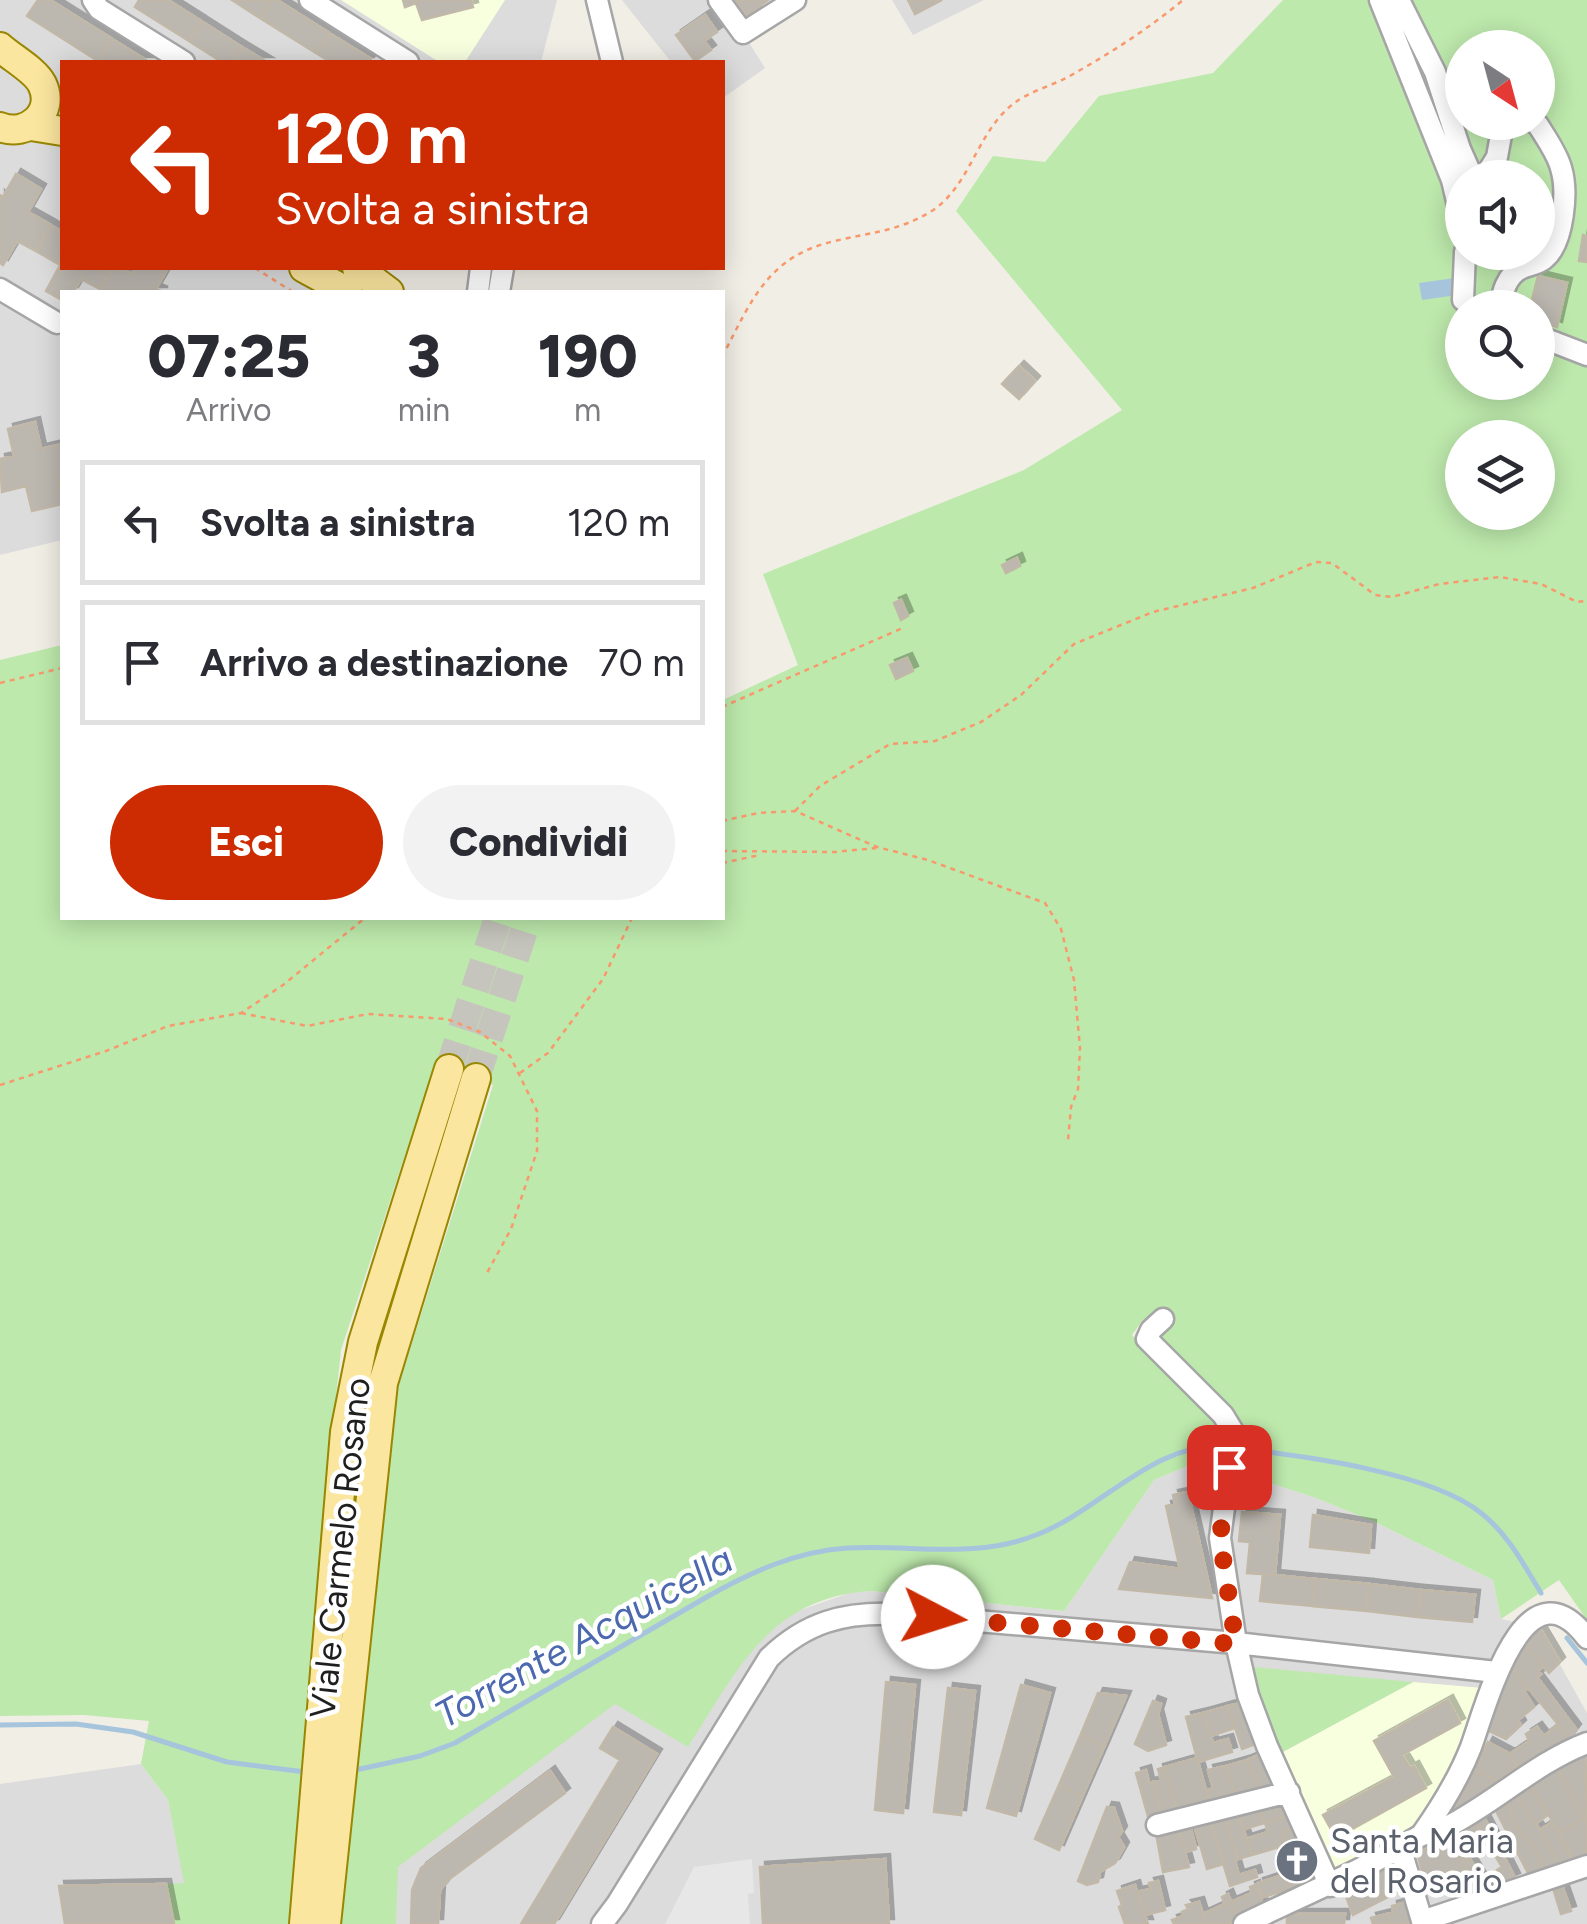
<!DOCTYPE html>
<html lang="it">
<style>
:root{--surface:#fff;--page:#f2f2f3;--text:#2b2b33;--muted:#7c7c81;--line:#e1e1e2;--accent:#cd2b02}
body{margin:0;font-family:Figtree,sans-serif;background:var(--page);color:var(--text);height:100vh;display:flex;flex-direction:column;font-size:38px;white-space:nowrap}
*{box-sizing:border-box;margin:0}
p{font-size:32px;color:var(--muted)}
.icon{flex:none;width:55px;height:55px;fill:none;stroke:currentColor;stroke-width:2;stroke-linecap:round;stroke-linejoin:round}
.map{position:relative;flex:1;overflow:hidden}
.sheet{position:absolute;left:60px;top:290px;width:665px;height:630px;display:flex;flex-direction:column;background:var(--surface);border-radius:0px;box-shadow:0 5px 25px #0003}
.sheet>*{flex:none}
.banner{position:absolute;left:60px;top:60px;width:665px;height:210px;border-radius:0px;box-shadow:0 5px 25px #0003;background:#cd2b02;color:#fff;overflow:hidden}
.needle{width:65px;rotate:144deg}
.buttons{position:absolute;left:1445px;top:30px;display:grid;gap:20px}
.buttons a{display:grid;place-items:center;width:110px;height:110px;border-radius:50%;background:var(--surface);box-shadow:0 5px 25px #0003;font-size:50px}
.pin{position:absolute;display:grid;place-items:center;width:85px;height:85px;color:#fff;margin:-42px;border-radius:20px;box-shadow:0 5px 15px #0006}
.me{position:absolute;width:110px;margin:-55px;rotate:95deg;stroke-linejoin:round;filter:drop-shadow(0 0 8px #0008)}
.turn{display:flex;align-items:center;gap:35px;height:210px;padding:0 50px;font-size:45px}
.turn .icon{width:130px;height:130px;stroke-width:2.5}
.turn b{display:block;font-size:70px;line-height:85px}
.eta{display:flex;justify-content:space-evenly;align-items:center;height:170px;text-align:center}
.eta b{font-size:60px;font-weight:800;line-height:70px}
.button{display:flex;gap:20px;margin-top:auto;padding:20px 50px}
.button a{flex:1;height:115px;border-radius:60px;background:var(--accent);color:#fff;font-size:40px;font-weight:800;line-height:115px;text-align:center}
.button a+a{background:var(--page);color:var(--text)}
ul{padding:0;list-style:none}
li{display:flex;align-items:center;gap:30px;height:125px;margin:0 20px 15px;padding:0 30px;border:5px solid var(--line);border-radius:0px}
li div{flex:1}
li b{display:block;font-size:38px}
li em{font-style:normal}
.map>svg:first-child{display:block}
.residential{fill:#dddcdc}
.education{fill:#f8ffdf}
.grass{fill:#bde9ac;fill-rule:evenodd}
.parking{fill:#e7e7e7}
.water{fill:#a6c5dd}
.lines{fill:none;stroke-linecap:round;stroke-linejoin:round}
.stream{stroke:#a6c5dd;stroke-width:5}
.building{fill:#bcb7af;stroke:#c1b8a8;stroke-width:2.5;filter:url(#shadow)}
.major-tunnel{stroke:#c6c5bd;stroke-width:28;stroke-dasharray:28 14;stroke-linecap:butt}
.minor-casing{stroke:#a6a6a6;stroke-width:25}
.major-casing{stroke:#998601;stroke-width:32}
.path{stroke:#f9986d;stroke-width:2.5;stroke-dasharray:5 5;stroke-linecap:butt}
.minor{stroke:#fff;stroke-width:20}
.major{stroke:#fbe69f;stroke-width:28}
.route{stroke:#cd2b02;stroke-width:18;stroke-dasharray:0 32.4}
.labels{text-anchor:middle;dominant-baseline:central;stroke-width:9;stroke-linejoin:round;paint-order:stroke}
.street-label{font-size:35px;fill:#1f1f1f;stroke:#fff}
.worship-label{font-size:35px;fill:#5b616d;stroke:#fff;text-anchor:start}
.water-label{font-size:38px;font-style:italic;fill:#4c69af;stroke:#fff}
</style>
<div class="map">
<svg width="1587" height="1924" viewBox="0 0 1587 1924">
<defs>
<filter id="shadow"><feDropShadow dx="5" dy="-5" stdDeviation="0" flood-color="#0004"/></filter>
</defs>
<rect width="100%" height="100%" fill="#f0eee5"/>
<path class="residential" d="M0,0h557l-16,62h-479v206h305l-23,24h-282v248l-62,15z
M622,0h173l-52,33 22,35 -42,30 -1,-36h-51z
M892,0h92l-71,35z
M1187,1466l30,7 25,1 74,24 59,24 118,58 8,39 38,8 48,86v211h-1191l1,-57 218,-164 140,-59 37,-31 60,-21 19,-1 193,20 90,-131z
M141,1764l27,36 17,84h-18l7,40h-174v-140z"/>
<path class="education" d="M341,0h164l-40,62h-26z
M1413,1682l70,6 -19,56 -32,61 -12,14 -26,22 -59,33 -56,-120z"/>
<path class="grass" d="M1283,0h304v1620l-28,-40 -58,39 -8,-39 -118,-58 -59,-24 -74,-24 -3,-10 4,-35 -12,-19 -73,-71 14,-20 -6,-11 -24,13 -10,14 93,98 -8,40 -30,-7 -33,14 -90,131 -193,-20c-102,6 -134,80 -183,156l-73,-43 -217,163 -2,57h-55l55,-530 97,-309 -58,-21 -94,286 -17,159 -34,415h-116l-8,-40 18,-1 -16,-83 -27,-36 8,-43 -65,-6 -84,1v-1056l62,-15v273h660l1,-218 75,-35 -35,-91 261,-104 98,-60 -166,-199 37,-55 52,6 54,-66 114,-23zM1462,48h76v74h-76zM1462,178h76v74h-76zM1462,308h76v74h-76zM1462,438h76v74h-76z
M1246,1667h7l160,15 -134,72z"/>
<path class="parking" d="M752,1859l2,34 -6,1 2,30h-85l29,-57z"/>
<path class="water" d="M1455,278l2,17 -35,5 -3,-17z"/>
<g class="lines">
<path class="stream" d="M1236,1448c66,8 195,24 245,65 27,21 43,52 60,80
M1567,1638l20,25
M0,1725l76,-1 57,8 94,30 78,10
M351,1771l69,-15 35,-13 250,-145c44,-25 91,-47 143,-50 65,-4 125,12 188,-13 64,-24 119,-95 189,-88"/>
</g>
<path class="building" d="M38,0h12l62,39 -14,22 -71,-45z
M139,0h29l33,21 -12,20 -54,-34z
M232,0h39l-11,18z
M271,0h6l52,33 -13,20 -56,-35z
M403,0h68l2,7 -51,13 -6,-17 -11,4z
M735,0h33l-21,16z
M908,0h34l-27,14z
M705,15l12,17 -13,9 7,9 -16,11 -19,-26z
M201,21l41,26 -10,15h-10l-33,-21z
M329,33l42,26 -2,3h-38l-15,-9z
M112,39l37,23 -51,-1z
M242,47l25,15h-35z
M16,174l25,15 -13,23 23,13 -15,26 -19,-10 -14,24 -3,-2v-68l3,2z
M51,225l11,7v36h50l-12,21 -19,-10 -8,13h-11v8l-16,-9 14,-26 -24,-14z
M1583,235l4,1v26l-8,-1z
M112,268h9l11,6 3,-6h33l-12,21 7,3h-58l-5,-3z
M1538,276l29,7 -10,44 -19,-5v-14h-8z
M1019,366l16,15 -16,18 -17,-15z
M35,422l6,27 21,-5v34l-4,1 4,25 -30,7 -6,-25 -24,6 -2,-33 14,-3 -6,-27z
M1017,558l3,8 -14,7 -4,-8z
M901,600l7,16 -7,4 -7,-17z
M907,658l6,13 -17,8 -6,-14z
M1188,1492l24,106 -93,-9 11,-27 50,7 -14,-63 9,-2 -2,-9z
M1242,1512l38,3 -5,60 -28,-2 3,-31 -11,-1z
M1313,1515l58,10 -2,28 -59,-6z
M1263,1574l52,5 -3,27 -52,-5z
M1315,1579l54,5 -3,27 -54,-5z
M1369,1584l52,6 -3,27 -52,-6z
M1421,1590l54,5 -3,27 -54,-5z
M1539,1627l21,35 -11,11 -24,-27z
M1525,1646l18,20 -5,5 3,3 -4,3 39,52 -7,9 -60,-74z
M1509,1664l19,24 -4,3 10,16 -16,13 3,5 -15,14 -21,-10z
M886,1682l29,3 -12,128 -28,-3z
M1021,1685l29,8 -34,123 -29,-8z
M948,1688l27,3 -14,124 -27,-3z
M1098,1693l28,3 -22,51 -23,-13z
M1448,1700l12,23 -58,32 8,13 4,-2 12,22 -90,50 -13,-23 71,-38 -20,-36z
M1153,1701l8,3 -3,10 8,31 -18,6 -13,-7z
M1242,1703l14,41 -14,5 -14,-43z
M1228,1706l7,22 -24,8 -8,-23z
M1203,1713l10,30 15,-4 4,13 -34,10 -12,-45z
M1558,1725l11,13 -52,29 -7,-13 19,-13 -3,-7 11,-7 7,9z
M613,1727l44,27 -103,170h-33l99,-164 -20,-12z
M1081,1734l23,13 -22,50 -23,-12z
M1488,1742l22,12 7,13 -20,14 -23,-12z
M1585,1750l2,66 -2,1 -29,-50z
M1261,1754l19,33 -19,5 -14,-32z
M1197,1758l13,47 -33,8 -12,-46z
M1247,1760l14,32 -25,6 -10,-32z
M1226,1766l10,32 -26,7 -4,-14 7,-3 -5,-18z
M1165,1767l12,46 -15,4 -9,-35 8,-2 -3,-11z
M1556,1767l29,50 -25,16 -31,-49z
M1474,1769l23,12 -46,34 -1,-6z
M1146,1770l3,13 4,-1 9,35 -13,3 -13,-47z
M550,1771l15,22 -117,87 -8,10 -2,34h-27l1,-34 9,-22z
M1529,1784l19,31 -13,9 -21,-32z
M1059,1785l23,12 -23,53 -24,-11z
M1514,1792l26,38 19,35 -15,5 -9,-20 -26,-35 3,-3 -8,-14z
M1504,1798l8,14 -3,3 26,35 9,20 -15,5 -36,-70z
M1288,1801l6,12 -29,10 -5,-15z
M1107,1807l7,1 8,23 -4,6 6,10 -9,16 -15,9 -2,10 -11,3 -9,-4z
M1260,1808l5,15 -21,6 -6,-16z
M1238,1813l14,42 -14,4 -14,-43z
M1294,1813l4,13 -16,6 4,13 -34,10 -6,-16 22,-7 -3,-9z
M1224,1816l14,43 -3,2 4,14 16,-5 2,7 -27,9 -20,-66z
M1587,1816v39l-14,5 -13,-27z
M1484,1817l31,61 -11,5 -7,-13 5,-3 -27,-45z
M1210,1820l14,44 -17,5 -13,-45z
M1475,1822l12,22 -20,10 21,35 -13,6 -21,-62z
M1552,1822l21,38 -14,5 -19,-35z
M1190,1825l6,24 -11,3 -7,-25z
M1298,1826l19,57 -26,6 -13,-42 8,-2 -4,-13z
M1178,1827l11,40 -26,5 -7,-39z
M1454,1833l21,62 -11,5 -11,-30 -28,12 -8,-29z
M885,1859l4,65h-126l-3,-57z
M1395,1864l12,23 -25,13 -12,-23z
M1286,1874l5,15 -28,8 -5,-14z
M1370,1877l12,23 -29,15 -9,-24z
M1158,1881l7,29 -20,5 -8,-23 14,-3 -2,-6z
M166,1884l8,40h-109l-6,-38z
M1135,1885l2,7 11,32h-23l-6,-17 3,-2 -5,-14z
M1255,1885l9,22 -26,12 -7,-17 21,-9 -2,-6z
M1562,1885l9,26 -10,3 -8,-26z
M1228,1894l10,25 -11,5h-21l-3,-10 22,-10 -3,-7z
M1199,1902l7,22h-32l-2,-4 12,-4 -2,-4 7,-3 -3,-4z
M1407,1902l5,22h-21l-4,-10 6,-1 -1,-7z
M1287,1914h58l-1,10h-57z
M1387,1914l4,10h-18l-2,-6z"/>
<g class="lines">
<path class="major-tunnel" d="M449,1069l49,-151
M476,1078l52,-160"/>
<g class="minor-casing">
<path id="minor" d="M93,0l6,9 85,53
M310,0l98,62
M597,0l15,62
M719,0l24,33 52,-33
M1380,0l72,180 10,42
M1399,0l36,72 25,77 12,27 12,2
M1484,178l13,-21 6,-33 4,-2
M0,289l57,34
M478,292l3,-24
M499,292l4,-24
M1463,300l2,-48
M1504,308c-5,-14 4,-34 18,-40 6,-3 17,-4 22,-9 20,-16 24,-68 17,-91 -4,-15 -15,-30 -23,-43l-5,-3
M1538,336l49,19
M1163,1319l-12,11 -4,9 76,76 11,18 -14,105 16,105 12,52 19,51 63,140
M1157,1825l132,-33
M1422,1834c19,-27 37,-56 49,-87 15,-41 53,-192 116,-109
M1401,1850l22,74
M1422,1921l165,-55
M602,1924l15,-20 152,-246c37,-36 75,-46 126,-44l341,29 260,29
M1244,1924c59,-29 118,-53 174,-87 9,-5 20,-5 29,-10 49,-25 88,-64 140,-84"/>
</g>
<g class="major-casing">
<path id="major" d="M0,47c12,11 35,23 42,37 14,28 -15,54 -42,43
M31,126l31,5
M304,268l44,24
M357,268l32,24
M304,1924l41,-492 18,-90 86,-273
M326,1924l57,-541 93,-305"/>
</g>
<path class="path" d="M255,268l38,24
M722,357c29,-55 45,-101 113,-116 33,-8 64,-10 95,-29 40,-24 46,-79 83,-108 15,-12 38,-18 55,-27 41,-23 79,-47 115,-77
M0,683l62,-15
M722,707l183,-80
M795,811l25,-25 70,-42 45,-3 46,-19 40,-27 53,-51 79,-32 100,-24 63,-26 16,1 43,32 17,2 47,-13 61,-7 41,7 36,18 10,-1
M722,821l36,-8 37,-2 82,36 51,13 117,43 16,26 13,51 6,68 -2,41 -7,18 -3,33
M722,851l113,1 41,-4
M722,863l38,-8
M241,1013l66,13 61,-12 79,5 33,13 30,24 27,55v40l-26,78 -24,44
M520,1073l28,-20 55,-74 29,-61
M0,1085l106,-34 62,-25 73,-13 42,-28 82,-67"/>
<use href="#minor" class="minor"/>
<use href="#major" class="major"/>
</g>
<g class="lines">
<path class="route" d="M933,1617l303,27 -16,-106 9,-71"/>
</g>
<defs>
<g id="church-disc" transform="scale(2.25)"><circle r="9.5" fill="#6b7280" stroke="#fff"/><path d="M-1.2-6h2.4v3.5h3.3v2.4h-3.3V6h-2.4V-.1h-3.3v-2.4h3.3Z" fill="#fff"/></g>
</defs>
<g fill-rule="evenodd">
<use href="#church-disc" x="1297" y="1861"/>
</g>
<g class="labels">
<g class="street-label">
<text transform="translate(340 1548) rotate(-84)">Viale Carmelo Rosano</text>
</g>
<g class="worship-label">
<text x="1330" y="1841">Santa Maria<tspan x="1330" dy="40">del Rosario</tspan></text>
</g>
<g class="water-label">
<text transform="translate(584 1637) rotate(-29)">Torrente Acquicella</text>
</g>
</g>
</svg>
<div class="buttons">
<a><svg class="needle" viewBox="-14 -14 28 28"><path d="M0-13l5 13h-10z" fill="#e53935"/><path d="M0 13l5-13h-10z" fill="#7c7c81"/></svg></a>
<a><svg class="icon" aria-label="sound" viewBox="0 0 24 24"><path d="M4 9h4l5-4v14l-5-4H4zM17 9q2 3 0 6"/></svg></a>
<a><svg class="icon" aria-label="search" viewBox="0 0 24 24"><circle cx="10" cy="10" r="6"/><path d="M15 15l6 6"/></svg></a>
<a><svg class="icon" aria-label="layers" viewBox="0 0 24 24"><path d="M12 4l9 5-9 5-9-5zM3 14l9 5 9-5"/></svg></a>
</div>
<div class="pin" style="left:1229px;top:1467px;background:#d93025"><svg class="icon" aria-label="arrive" viewBox="0 0 24 24"><path d="M6 21V4h12l-3 4 3 4H6"/></svg></div>
<svg class="me" style="left:933px;top:1617px" viewBox="-20 -20 40 40"><circle r="19" fill="#fff"/><path d="M0-13L10 11 0 6-10 11z" fill="#cd2b02"/></svg>
<div class="banner">
<div class="turn"><svg class="icon" aria-label="left" viewBox="0 0 24 24"><path d="M17 20v-9H6M10 6l-5 5 5 5"/></svg><div><b>120 m</b>Svolta a sinistra</div></div>
</div>
<section class="sheet">
<div class="eta">
<div><b>07:25</b><p>Arrivo</p></div>
<div><b>3</b><p>min</p></div>
<div><b>190</b><p>m</p></div>
</div>
<ul>
<li><svg class="icon" aria-label="left" viewBox="0 0 24 24"><path d="M17 20v-9H6M10 6l-5 5 5 5"/></svg><div><b>Svolta a sinistra</b></div><em>120 m</em></li>
<li><svg class="icon" aria-label="arrive" viewBox="0 0 24 24"><path d="M6 21V4h12l-3 4 3 4H6"/></svg><div><b>Arrivo a destinazione</b></div><em>70 m</em></li>
</ul>
<div class="button"><a>Esci</a><a>Condividi</a></div>
</section>
</div>
